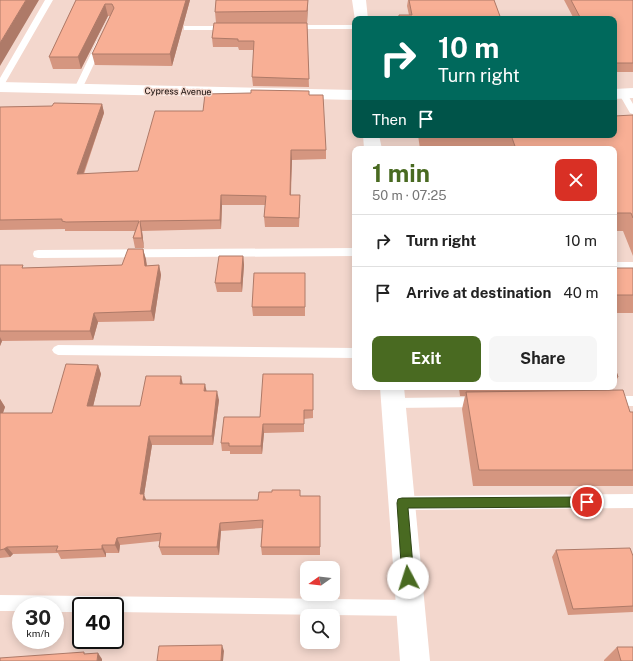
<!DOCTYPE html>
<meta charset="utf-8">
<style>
:root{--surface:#fff;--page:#f6f6f6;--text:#222;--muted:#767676;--line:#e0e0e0;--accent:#496a21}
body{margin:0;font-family:"Public Sans",sans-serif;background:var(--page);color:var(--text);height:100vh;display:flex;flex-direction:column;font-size:15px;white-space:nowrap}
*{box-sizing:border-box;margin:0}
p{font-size:13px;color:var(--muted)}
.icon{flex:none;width:22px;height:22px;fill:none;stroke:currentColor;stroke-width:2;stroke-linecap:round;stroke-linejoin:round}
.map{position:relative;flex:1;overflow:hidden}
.side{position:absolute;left:352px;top:146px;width:265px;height:244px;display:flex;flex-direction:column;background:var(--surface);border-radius:8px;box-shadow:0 2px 10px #0003}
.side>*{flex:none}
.guide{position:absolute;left:352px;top:16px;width:265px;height:122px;border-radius:8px;box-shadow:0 2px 10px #0003;background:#00695c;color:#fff;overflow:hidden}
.needle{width:26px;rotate:256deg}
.buttons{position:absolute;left:300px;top:561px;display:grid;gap:8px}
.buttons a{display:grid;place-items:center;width:40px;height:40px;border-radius:8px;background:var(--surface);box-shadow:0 2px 10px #0003;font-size:20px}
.speed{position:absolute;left:12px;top:597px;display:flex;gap:8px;font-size:20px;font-weight:700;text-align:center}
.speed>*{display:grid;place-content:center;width:52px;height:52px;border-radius:50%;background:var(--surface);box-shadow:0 2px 10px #0003;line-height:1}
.speed small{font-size:10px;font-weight:400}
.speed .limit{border:2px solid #111;border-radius:6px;background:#fff;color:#111}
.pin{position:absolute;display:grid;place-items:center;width:34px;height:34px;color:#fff;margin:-17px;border:2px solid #fff;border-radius:50%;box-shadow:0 1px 4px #0007}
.me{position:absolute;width:44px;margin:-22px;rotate:355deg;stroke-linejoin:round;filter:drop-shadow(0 0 3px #0008)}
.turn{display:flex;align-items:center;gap:14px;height:84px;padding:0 20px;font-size:18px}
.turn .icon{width:52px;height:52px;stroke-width:2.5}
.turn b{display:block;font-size:28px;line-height:34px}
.then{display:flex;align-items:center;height:38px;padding:0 20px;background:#0003;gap:8px;font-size:15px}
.round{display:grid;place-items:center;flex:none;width:42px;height:42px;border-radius:8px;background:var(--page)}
.summary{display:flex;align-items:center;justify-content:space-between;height:68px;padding:0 20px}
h1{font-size:24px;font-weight:700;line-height:30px;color:var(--accent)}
.button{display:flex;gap:8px;margin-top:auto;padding:8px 20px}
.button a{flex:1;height:46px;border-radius:8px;background:var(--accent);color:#fff;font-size:16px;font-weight:700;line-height:46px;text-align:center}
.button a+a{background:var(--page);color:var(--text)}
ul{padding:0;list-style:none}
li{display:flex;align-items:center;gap:12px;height:52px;padding:0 20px;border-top:1px solid var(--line)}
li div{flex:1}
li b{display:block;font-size:15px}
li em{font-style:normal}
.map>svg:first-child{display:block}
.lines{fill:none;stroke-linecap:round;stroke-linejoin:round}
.service{fill:#fff;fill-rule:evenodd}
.tertiary{fill:#fff;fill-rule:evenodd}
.wall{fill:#d59680}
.shaded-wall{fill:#ae7a68}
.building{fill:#f8af95;stroke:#ae7a68}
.route{fill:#496a21;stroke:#2f4515}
.labels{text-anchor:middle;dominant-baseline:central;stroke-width:3;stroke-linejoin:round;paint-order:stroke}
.far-street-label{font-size:9px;fill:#130a07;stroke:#f3d7cd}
</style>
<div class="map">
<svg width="633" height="661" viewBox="0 0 633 661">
<rect width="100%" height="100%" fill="#f3d7cd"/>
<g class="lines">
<path class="service" d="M45,0h8l-49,85 -4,3v-10z
M287,25h68v4h-65l-4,-2z
M184,26h46l4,2 -4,2h-46z
M97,41h6l1,2 -22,46 -1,2h-6l-1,-2z
M623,91l3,1 7,12v10l-3,-1 -11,-19z
M355,248v8l-317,2 -4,-1 -1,-3 1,-3 4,-1z
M614,262h19v8h-19z
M58,345l297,3v10l-297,-3 -4,-2 -2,-3 2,-3z
M611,396h22v10h-22l-5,-1 -2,-4 2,-4z
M480,397l5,1 2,4 -2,4 -5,1 -86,1 -5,-1 -2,-4 2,-4 5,-1z
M633,494v14l-231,2 -5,-2 -2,-5 2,-5 5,-2z
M0,595l411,5 6,2 2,6 -2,6 -6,2 -296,-4v-6h-34v6h-26v-6h-34v5h-21z"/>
<path class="tertiary" d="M352,0h14l2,19 -13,1z
M0,82l355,8v10l-355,-8z
M633,88v10l-19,1v-10z
M363,135h16l3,14h-18z
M380,387h24l26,274h-30z"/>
</g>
<path class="wall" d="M76,0h114l-18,66 -77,-1 -3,-11 18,-38h-2l-27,53h-28l-4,-12z
M216,0h92l-1,24 2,63 -56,-1 -1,-9 2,-27h-15l-1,-3h-25l-1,-9 4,-15 -1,-11z
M408,0h86l7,19h-103l1,-4h10l-2,-9z
M564,0h69v72h-19v-53h-40z
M309,95l17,55v9l-34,1 -1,35 9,10 -1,22h-34l-1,-10 1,-12h-43l-1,24 -79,2 2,17h-9l-2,-10 2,-7h-70v-2l-65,1v-123l52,-1 50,-2 2,9 -20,61 54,-3 65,-60z
M633,115v141l-10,-25h-9v-82h-194l-2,-14h196z
M143,249l4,17 12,-1 2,10 -7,46 -56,1 -5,18 -91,1 -2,5v-81l24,3 98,-3z
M243,256l1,9 -2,27h-25l-2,-9z
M614,268h19v45h-19z
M305,273v43h-52l-1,-9z
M98,365l3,9 -8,32h47l43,-22 23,7 13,9 -6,45h-61l-8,50 2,5h112l42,-4h20v59h-58l-1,-8 1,-19 -41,3 -2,24h-57l-3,-8 1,-6 -40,4 -1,8h-13v4l-45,2 -3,-6 -45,1 -3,3 -10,1v-159l5,8 -2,6h49z
M614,365l4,12 -4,9z
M313,374v44l-9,1v13l-40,1 -2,21h-32v-3h-8l-1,-8 39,-26z
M455,387h158l-2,4 19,21h3v74h-160l-11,-77 3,-13h-5l-1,-8h-4z
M556,550l77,6v56l-65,3 -16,-58z
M617,647l16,14h-29v-1z"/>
<path class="shaded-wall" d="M26,0h13l-39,66v-23z
M186,0h4l-18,66 -2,-12z
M308,0l-1,24v-13z
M105,4l3,12 -27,53 -3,-12z
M102,104l2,9 -24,70 -3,-9z
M291,150l1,10 -2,45v-10z
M221,195l1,10 -1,24 -1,-9z
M140,221l2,10 2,17 -2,-10z
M143,249l3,10 2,16 -3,-9z
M243,256l1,9 -2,27 -1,-9z
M159,265l2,10 -7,46 -3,-10z
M94,313l4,9 -5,18 -3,-9z
M0,337l2,4 -2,5z
M98,365l3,9 -10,41 -4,-9z
M181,376l2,9 -3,-1z
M205,384l2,9 -3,-2z
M217,391l2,9 -6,45 -1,-9z
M0,399l5,8 -5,14z
M263,424l1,9 -2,21 -1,-8z
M149,436l3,9 -8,50 3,7 -1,6 -6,-14z
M220,523l1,8 -2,24 -2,-8z
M117,538l3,7 -1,8 -4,-8z
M102,545l4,8v4l-4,-8z
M7,547l6,7 -3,3 -6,-8z
M222,645l2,6 -1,10h-2z
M98,653l4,6v2h-5z"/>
<path class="building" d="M0,0h26l-26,43z
M76,0h110l-16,54h-78l22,-46 -2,-4h-7l-27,53h-29z
M216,0h92l-1,11 -92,1z
M409,0h85l7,19h-102v-4h13z
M571,0h62v63h-19v-44h-33z
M214,23h93l2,56 -57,-2 2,-36h-16v-2l-26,-1z
M251,90l58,1v4h14l3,55h-35l-1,45h10l-1,23 -35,-1 2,-21 -45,-1 -1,25 -80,1 2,17h-9l6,-17 -73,1 -4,-1v-2l-62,1v-113l52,-1 2,-3 48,1 -25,70 61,-3 17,-60h48l2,-17 46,-1z
M633,115v103l-2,-5h-17v-64h-98l-5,-14h103v-19z
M128,249h15l2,17 14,-1 -8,46 -57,2 -4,18h-90v-66h23l-1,3 100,-3z
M219,256h24l-2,27h-26z
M614,268h19v27h-19z
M254,273h51v34h-53z
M66,364l32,1 -11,41h53l6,-30h35l-1,8h25l-1,7h13l-5,45h-63l-9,58h4l-1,6h115l1,-8h13v-2h28v6h20v51h-59l2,-27 -43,3 -3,24h-58l2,-14 -44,5 -2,7h-13v4l-46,2 2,-5 -51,1 -3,2 -4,1v-137h52z
M614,365l4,12h-4z
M263,374h50v36h-9v14h-41l-2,22h-32v-3h-8l3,-26h36z
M623,390l7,22h3v58h-154l-13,-78z
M630,548l3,8v50l-60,3 -17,-59z
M222,645l-1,16h-64l2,-15z
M617,647h16v14h-12z
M84,652v2l14,-1 -1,8h-97v-3z"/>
<path class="route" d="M587,497l4,1 1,4 -1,3 -4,2 -179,1 6,70 -1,4 -5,2 -4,-2 -2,-4 -5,-75 1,-4 4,-1z"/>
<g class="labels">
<g class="far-street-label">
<text transform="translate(178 91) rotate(1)">Cypress Avenue</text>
</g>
</g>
</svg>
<div class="buttons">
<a><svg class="needle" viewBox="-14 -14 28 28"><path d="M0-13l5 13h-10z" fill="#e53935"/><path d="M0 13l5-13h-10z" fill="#767676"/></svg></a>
<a><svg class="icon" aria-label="search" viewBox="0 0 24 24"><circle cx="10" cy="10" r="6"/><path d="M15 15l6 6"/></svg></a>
</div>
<div class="speed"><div>30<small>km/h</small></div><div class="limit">40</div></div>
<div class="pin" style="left:587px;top:502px;background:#d93025"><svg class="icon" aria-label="arrive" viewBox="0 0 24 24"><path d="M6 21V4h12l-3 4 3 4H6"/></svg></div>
<svg class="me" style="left:408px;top:578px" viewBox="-20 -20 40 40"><circle r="19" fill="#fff"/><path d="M0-13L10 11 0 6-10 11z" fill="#496a21"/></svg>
<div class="guide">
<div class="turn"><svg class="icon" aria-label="right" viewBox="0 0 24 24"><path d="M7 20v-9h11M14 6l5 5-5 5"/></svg><div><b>10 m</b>Turn right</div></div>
<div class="then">Then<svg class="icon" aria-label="arrive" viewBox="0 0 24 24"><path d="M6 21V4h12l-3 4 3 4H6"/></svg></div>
</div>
<section class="side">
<div class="summary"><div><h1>1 min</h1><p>50 m · 07:25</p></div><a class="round" style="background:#d93025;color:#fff"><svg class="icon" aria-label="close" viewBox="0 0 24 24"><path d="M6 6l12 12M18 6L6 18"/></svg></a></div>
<ul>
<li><svg class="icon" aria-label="right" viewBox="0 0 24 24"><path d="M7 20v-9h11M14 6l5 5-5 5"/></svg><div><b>Turn right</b></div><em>10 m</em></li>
<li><svg class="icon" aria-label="arrive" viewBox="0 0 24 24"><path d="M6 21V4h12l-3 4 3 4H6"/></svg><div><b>Arrive at destination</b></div><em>40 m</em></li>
</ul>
<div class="button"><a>Exit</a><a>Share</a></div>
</section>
</div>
